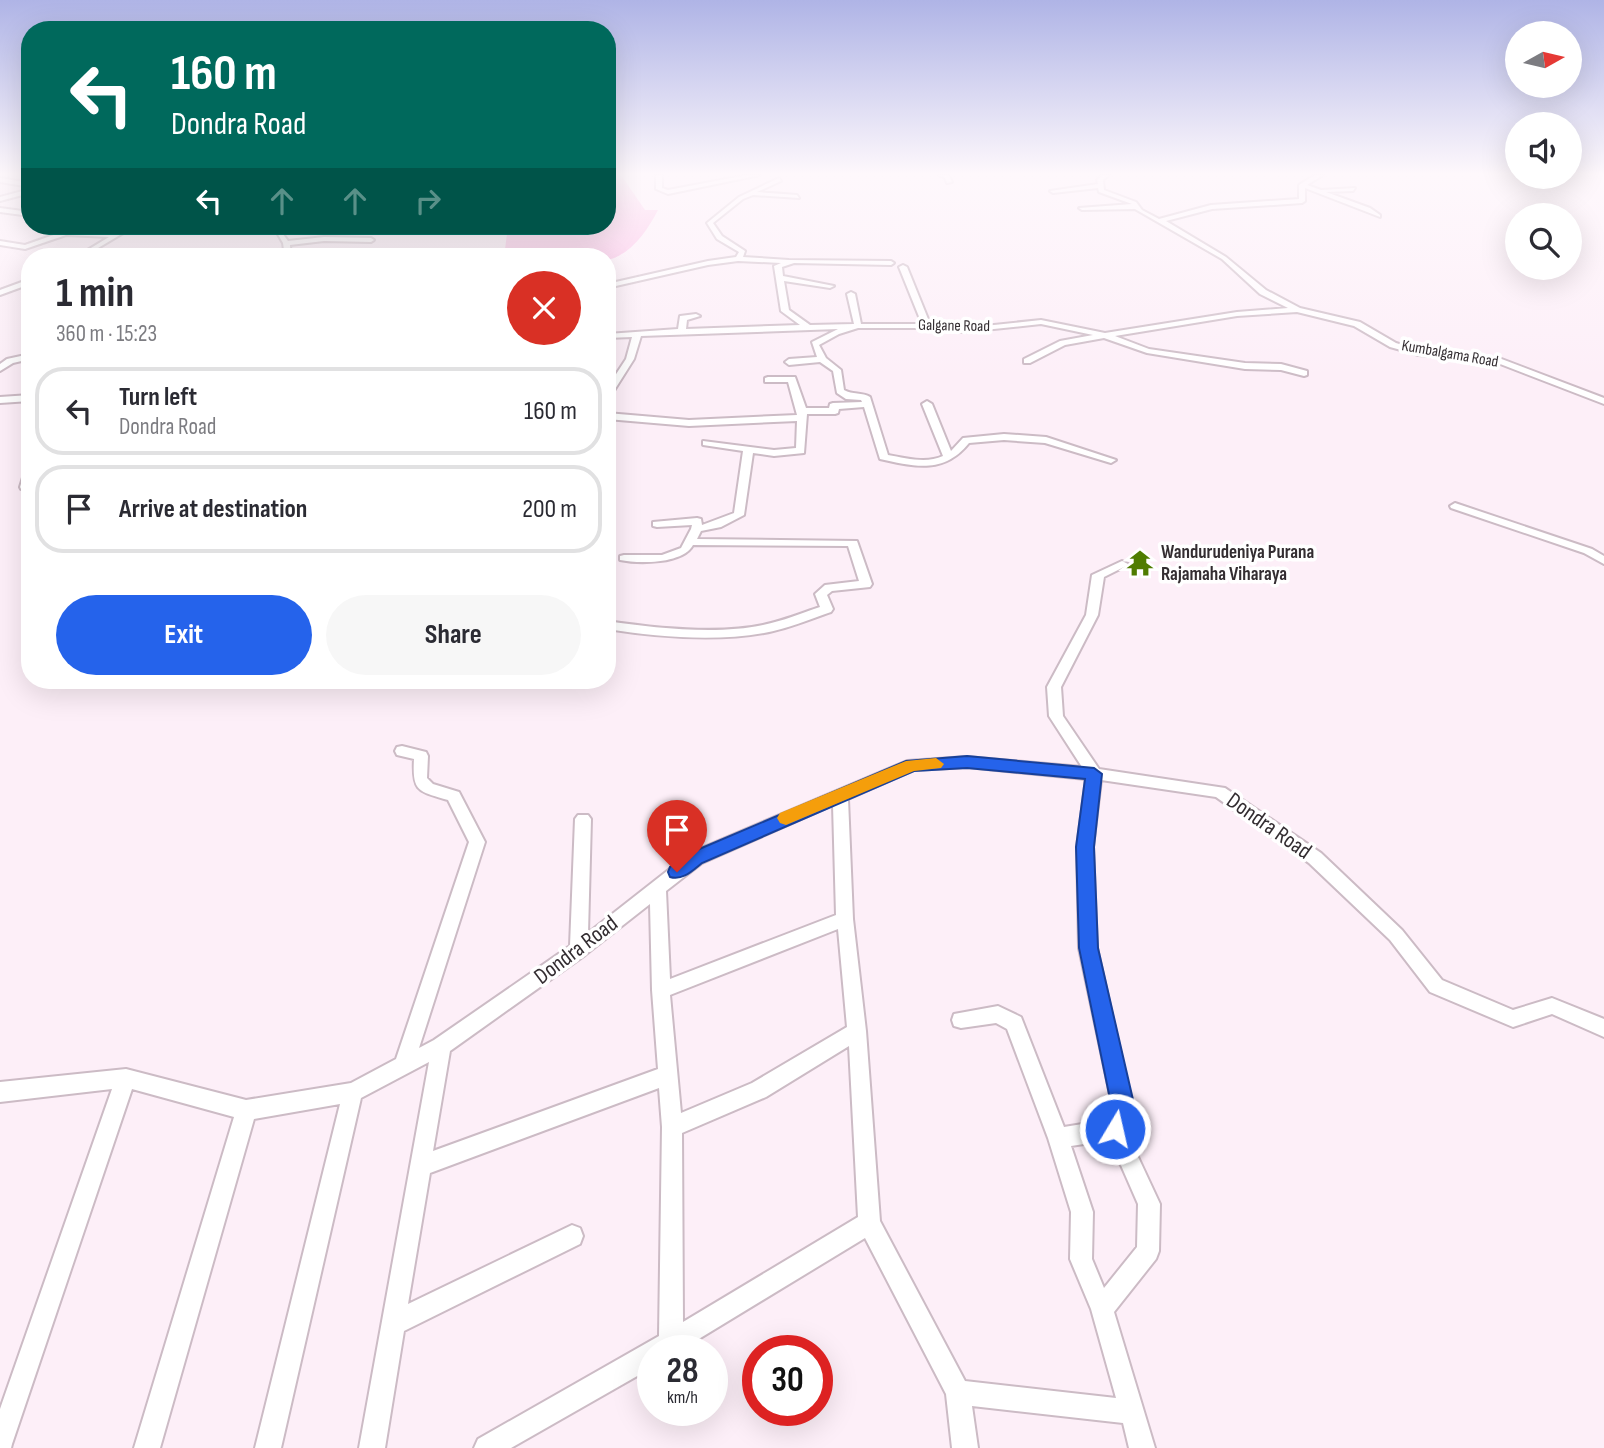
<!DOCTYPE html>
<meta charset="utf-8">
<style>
:root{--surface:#fff;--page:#f7f7f7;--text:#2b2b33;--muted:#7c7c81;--line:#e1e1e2;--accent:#2563eb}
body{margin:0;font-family:"Sofia Sans Condensed",sans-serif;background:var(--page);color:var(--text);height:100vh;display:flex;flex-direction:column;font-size:26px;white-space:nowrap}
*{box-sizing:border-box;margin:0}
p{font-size:23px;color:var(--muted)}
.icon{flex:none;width:38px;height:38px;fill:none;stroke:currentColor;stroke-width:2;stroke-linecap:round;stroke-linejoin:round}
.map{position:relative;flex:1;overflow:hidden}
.side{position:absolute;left:21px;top:248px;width:595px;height:441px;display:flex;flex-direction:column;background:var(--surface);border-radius:28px;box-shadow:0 7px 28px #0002}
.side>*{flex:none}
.top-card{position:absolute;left:21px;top:21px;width:595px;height:214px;border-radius:28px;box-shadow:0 7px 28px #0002;background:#00695c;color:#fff;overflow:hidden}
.needle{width:46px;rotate:82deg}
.buttons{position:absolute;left:1505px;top:21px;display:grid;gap:14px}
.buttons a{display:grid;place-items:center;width:77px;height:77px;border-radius:50%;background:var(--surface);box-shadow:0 7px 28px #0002;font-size:35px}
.speed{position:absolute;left:637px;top:1335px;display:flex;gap:14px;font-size:35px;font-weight:700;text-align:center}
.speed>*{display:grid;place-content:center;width:91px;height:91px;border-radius:50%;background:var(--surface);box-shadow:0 7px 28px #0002;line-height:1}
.speed small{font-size:18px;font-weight:400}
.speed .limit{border:10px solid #d22;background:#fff;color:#111}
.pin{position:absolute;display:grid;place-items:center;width:60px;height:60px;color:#fff;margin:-72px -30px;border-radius:50% 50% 50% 0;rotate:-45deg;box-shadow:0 0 7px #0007}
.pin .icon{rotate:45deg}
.me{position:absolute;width:77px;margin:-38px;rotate:9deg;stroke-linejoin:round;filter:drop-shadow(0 0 5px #0008)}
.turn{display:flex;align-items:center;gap:24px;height:147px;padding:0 35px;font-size:32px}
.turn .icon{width:91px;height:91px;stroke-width:2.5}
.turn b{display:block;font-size:49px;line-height:60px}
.lanes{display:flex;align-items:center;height:66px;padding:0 35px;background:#0003;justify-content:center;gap:35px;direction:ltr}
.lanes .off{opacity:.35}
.round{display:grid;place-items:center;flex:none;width:74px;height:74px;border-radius:37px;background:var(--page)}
.head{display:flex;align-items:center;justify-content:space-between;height:119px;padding:0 35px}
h1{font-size:42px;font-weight:700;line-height:52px}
.primary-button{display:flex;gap:14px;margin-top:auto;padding:14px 35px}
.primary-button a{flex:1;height:80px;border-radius:42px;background:var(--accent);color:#fff;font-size:28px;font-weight:700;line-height:80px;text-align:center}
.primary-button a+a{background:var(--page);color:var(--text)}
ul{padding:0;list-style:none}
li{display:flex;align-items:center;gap:21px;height:88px;margin:0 14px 10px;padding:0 21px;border:4px solid var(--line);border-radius:28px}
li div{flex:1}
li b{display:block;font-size:26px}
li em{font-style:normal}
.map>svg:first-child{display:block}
.water{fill:#fbb5e2}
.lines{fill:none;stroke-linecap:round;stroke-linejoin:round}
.minor-casing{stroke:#ccbbc5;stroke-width:4}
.minor{fill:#fff;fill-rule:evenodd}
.route{fill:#2563eb;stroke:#184099;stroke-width:2}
.slow{fill:#f59e0b}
.labels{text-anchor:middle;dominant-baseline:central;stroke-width:7;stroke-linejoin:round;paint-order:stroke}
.far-street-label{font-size:16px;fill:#332d31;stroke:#fff}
.poi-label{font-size:19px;font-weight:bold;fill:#332d31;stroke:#fff;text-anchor:start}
.near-street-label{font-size:23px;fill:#332d31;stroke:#fff}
</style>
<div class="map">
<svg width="1604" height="1448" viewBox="0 0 1604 1448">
<rect width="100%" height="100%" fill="#fdeff8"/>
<path class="water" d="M607,175h14l24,35h13c-11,21 -27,45 -51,50v-3h-103l4,-31h99z"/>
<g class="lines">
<g class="minor-casing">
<path id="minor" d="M656,175h6v13l6,2 79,-15h13l-92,19 -12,-5z
M939,175l10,1 3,6 -5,1 -2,-5z
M1102,175h7l-6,5 1,10 32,12 6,8 17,9 52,-14 88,-6v-14l16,-10h8l-16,10 14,5 34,-2 -2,3 -27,1 44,16 10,7v2l-75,-29v13l-3,2 -90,6 -46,12 60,36 40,33 34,18 60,14 36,21 26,8 77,7 105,40v6l-109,-42 -76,-7 -29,-8 -36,-21 -57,-14 -60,4 -122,20 34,13 96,14 36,1 26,7v4l-3,1 -23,-6 -36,-1 -98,-16 -43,-15 -39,7 -35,18h-6v-4l36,-18 33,-6 -52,-11 -76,8 -41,-4h-66l-19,6 -20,11 7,13 15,12 3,20c8,5 19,2 26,7l18,58c18,3 38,9 55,1l-21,-52 5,-3 5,3 19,47 12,-13 41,-4 42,3 70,23 -5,3 -66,-20 -41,-3 -35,3c-25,31 -53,24 -89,16l-16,-52 -25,2 -1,4 -3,1h-28l-3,39 -30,3 -21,-3 -9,62 -23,12 -20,4 -4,8 160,2 15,43 -2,3 -38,4 -5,4 6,14 -2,3c-21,7 -44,17 -67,21 -51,9 -106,4 -157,-4v-8c47,7 110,14 156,4 20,-4 39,-12 57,-18l-5,-13 10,-9 34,-4 -11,-35 -155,-1c-10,19 -54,19 -73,15v-4l4,-1h38l19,-7 10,-19 1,-4 -35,2 -4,-1v-4l44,-4 4,1 1,6 32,-12 9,-62 -40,-6v-4l71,9 22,-2 1,-27 -108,5 -82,-7v-6l82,7 108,-5 -9,-33h-23v-4l3,-1h27l11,31h23l1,-4 3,-1 29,-1 -1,-2 -15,-1 -9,-6 -4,-22 -13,-9 -31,3 -4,-3 4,-3 28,-2 -5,-15 26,-13 -197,7 -7,23 -24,38 -3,1v-10l19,-29 6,-22 -25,1v-4l71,-5 2,-13 16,-2 4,2 -13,4 -1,9 114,-4 -19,-14 -7,-45 7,-3 -43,-2 -30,4 -101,23v-4l101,-23 28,-4 3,-5 -22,-13 -10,-16 32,-26 40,-19 2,3 -24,11 40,3 2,3 -46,-3 -10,4 -30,24 9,13 23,15 -2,6 46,3 102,1 3,2 -3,2 -97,-2 -12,4 1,9 51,10 -4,2 -46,-7 5,29 21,15 44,-1 -7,-30 4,-2 4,2 6,30h61l-23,-57 4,-2 4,2 23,57 35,4 76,-8 64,13 132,-21 51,-4 -28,-14 -38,-35 -87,-50 -53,1 -3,-2 53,-4 -33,-12 -1,-4 -45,5 -3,-2 48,-7 -1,-4z
M0,178l30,5v4l-30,-5z
M30,189v4l-30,8v-4z
M0,208l30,4v4l-30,-4z
M128,226h7l-52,31h-7l33,-20 -43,-2 -41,14 -25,-4v-4l25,4 40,-14 50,2z
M273,226h4l11,15 36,-4 47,1 3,2 -3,2 -47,-1 -34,4 1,12h-6l-2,-14z
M408,252l2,3 -19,2 1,-1z
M30,279v5l-30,11v-5z
M30,354v5l-17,4 -13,8v-7l7,-5z
M30,395v6l-30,2v-6z
M30,468v21h-9l-1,-2 5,-16z
M1455,503l137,46 12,7v8l-20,-11 -133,-45 -1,-2z
M1122,561l6,3 -2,2 -22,11 -6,38 -37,72 2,29 36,53 126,19 96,65 81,77 40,50 71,30 39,-12 52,21v18l-52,-23 -39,13 -83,-35 -40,-52 -81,-77 -93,-66 -115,-17 -8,67 4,101 35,156 -7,25 35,75 -1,47 -3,8 -42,53 41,136h-26l-6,-25 -151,-17 6,42h-26l-6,-54 -81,-156 -186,113h-26v16l-142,81h-37l4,-9 181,-103 3,-209 -3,-39 -229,85 -22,131 164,-79 8,3 3,8 -3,8 -176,87 -19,117h-26l70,-386 -68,36 -80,350h-26l85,-344 -86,15 -94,329h-26l100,-331 -102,-28 -120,355 -1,4h-11v-39l112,-320 -112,13v-20l126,-13 120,31 105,-17 45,-24 73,-217 -21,-42c-29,-9 -36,-7 -34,-41l-17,-4 -2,-4 2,-4 5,-1 24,6 2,4 -1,22 6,6 26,8 26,50 -66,206 15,-8 136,-94 5,-127 3,-4h10l3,4 -3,114 102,-80 217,-92 60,-4 115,10 -33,-51 -2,-29 39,-72 6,-40zM967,767l119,12 -9,68 2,101 33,156 -5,16 -43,7 -43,-110 -23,-11 -44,8 -2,6 2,6 7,2 35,-5 11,6 41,109 23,74 -1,47 21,50 25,89 -151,-17 -85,-160 -14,-190 -13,-112 -5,-120 66,-29zM833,805l3,110 -166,64 -4,-88 36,-28zM650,904l2,86 6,79 -225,82 17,-100 135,-96zM838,929l9,98 -95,56 -71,30 -11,-118zM849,1046l9,171 -175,105 -1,-189 84,-36zM1110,1140l28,64 -1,43 -33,41 -12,-29 1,-47 -22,-66z"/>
</g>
<use href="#minor" class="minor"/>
</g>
<linearGradient id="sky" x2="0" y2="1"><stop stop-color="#afb4e6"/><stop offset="0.46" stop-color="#fef8fc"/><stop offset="1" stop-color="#fef8fc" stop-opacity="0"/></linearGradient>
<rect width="1604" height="378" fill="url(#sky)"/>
<path class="route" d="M967,756l127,12 8,6 -8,73 4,101 36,156 -11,33 -8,4 -8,-4 -3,-8 7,-25 -32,-156 -3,-101 9,-68 -118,-11 -53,3 -212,92c-9,7 -19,18 -32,14l-2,-5 2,-5 20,-14 216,-92z"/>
<path class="slow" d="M936,758l8,6 -3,4 -27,3 -128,54 -6,-2 -3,-5 3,-5 126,-52z"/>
<defs>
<g id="temple-bare" transform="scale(2.1)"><path d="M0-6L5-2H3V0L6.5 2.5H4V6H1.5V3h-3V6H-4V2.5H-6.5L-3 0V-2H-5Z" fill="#4f7c01" stroke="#fff" stroke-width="2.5" paint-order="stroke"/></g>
</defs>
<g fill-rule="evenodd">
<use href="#temple-bare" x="1140" y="563"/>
</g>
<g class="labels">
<g class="far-street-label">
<text transform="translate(954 326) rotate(1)">Galgane Road</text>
<text transform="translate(1450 354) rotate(10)">Kumbalgama Road</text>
</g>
<g class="poi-label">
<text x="1161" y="552">Wandurudeniya Purana<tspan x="1161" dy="22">Rajamaha Viharaya</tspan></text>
</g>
<g class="near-street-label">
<text transform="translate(1269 826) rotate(35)">Dondra Road</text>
<text transform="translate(576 950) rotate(-37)">Dondra Road</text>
</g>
</g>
</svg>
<div class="buttons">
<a><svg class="needle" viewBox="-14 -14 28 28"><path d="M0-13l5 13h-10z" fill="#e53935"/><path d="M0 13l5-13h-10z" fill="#7c7c81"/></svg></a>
<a><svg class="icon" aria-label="sound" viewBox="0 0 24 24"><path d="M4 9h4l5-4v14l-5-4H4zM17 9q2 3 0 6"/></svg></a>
<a><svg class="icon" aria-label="search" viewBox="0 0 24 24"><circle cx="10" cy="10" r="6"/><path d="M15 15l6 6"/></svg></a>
</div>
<div class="speed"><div>28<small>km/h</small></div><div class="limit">30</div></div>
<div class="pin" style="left:677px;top:872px;background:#d93025"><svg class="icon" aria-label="arrive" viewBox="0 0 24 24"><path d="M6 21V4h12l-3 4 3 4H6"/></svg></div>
<svg class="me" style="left:1115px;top:1129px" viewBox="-20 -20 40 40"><circle r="17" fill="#2563eb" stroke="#fff" stroke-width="3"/><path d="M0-11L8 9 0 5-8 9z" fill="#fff"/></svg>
<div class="top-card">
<div class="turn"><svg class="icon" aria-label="left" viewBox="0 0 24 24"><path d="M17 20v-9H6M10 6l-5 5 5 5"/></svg><div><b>160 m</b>Dondra Road</div></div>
<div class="lanes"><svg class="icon" aria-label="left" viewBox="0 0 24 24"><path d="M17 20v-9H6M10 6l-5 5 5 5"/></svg><svg class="icon off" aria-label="ahead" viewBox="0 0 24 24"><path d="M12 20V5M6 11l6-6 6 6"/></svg><svg class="icon off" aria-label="ahead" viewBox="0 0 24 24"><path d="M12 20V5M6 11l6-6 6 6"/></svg><svg class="icon off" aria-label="right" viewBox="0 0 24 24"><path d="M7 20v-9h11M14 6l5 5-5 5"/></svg></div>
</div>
<section class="side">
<div class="head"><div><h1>1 min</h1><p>360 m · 15:23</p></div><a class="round" style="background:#d93025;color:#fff"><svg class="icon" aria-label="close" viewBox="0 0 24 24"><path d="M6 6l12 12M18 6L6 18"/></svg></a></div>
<ul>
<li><svg class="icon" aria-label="left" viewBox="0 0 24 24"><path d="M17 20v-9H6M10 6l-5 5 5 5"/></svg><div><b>Turn left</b><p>Dondra Road</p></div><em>160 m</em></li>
<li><svg class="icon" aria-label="arrive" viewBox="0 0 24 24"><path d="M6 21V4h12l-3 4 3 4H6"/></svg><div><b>Arrive at destination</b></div><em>200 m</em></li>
</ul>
<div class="primary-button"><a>Exit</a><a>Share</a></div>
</section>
</div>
